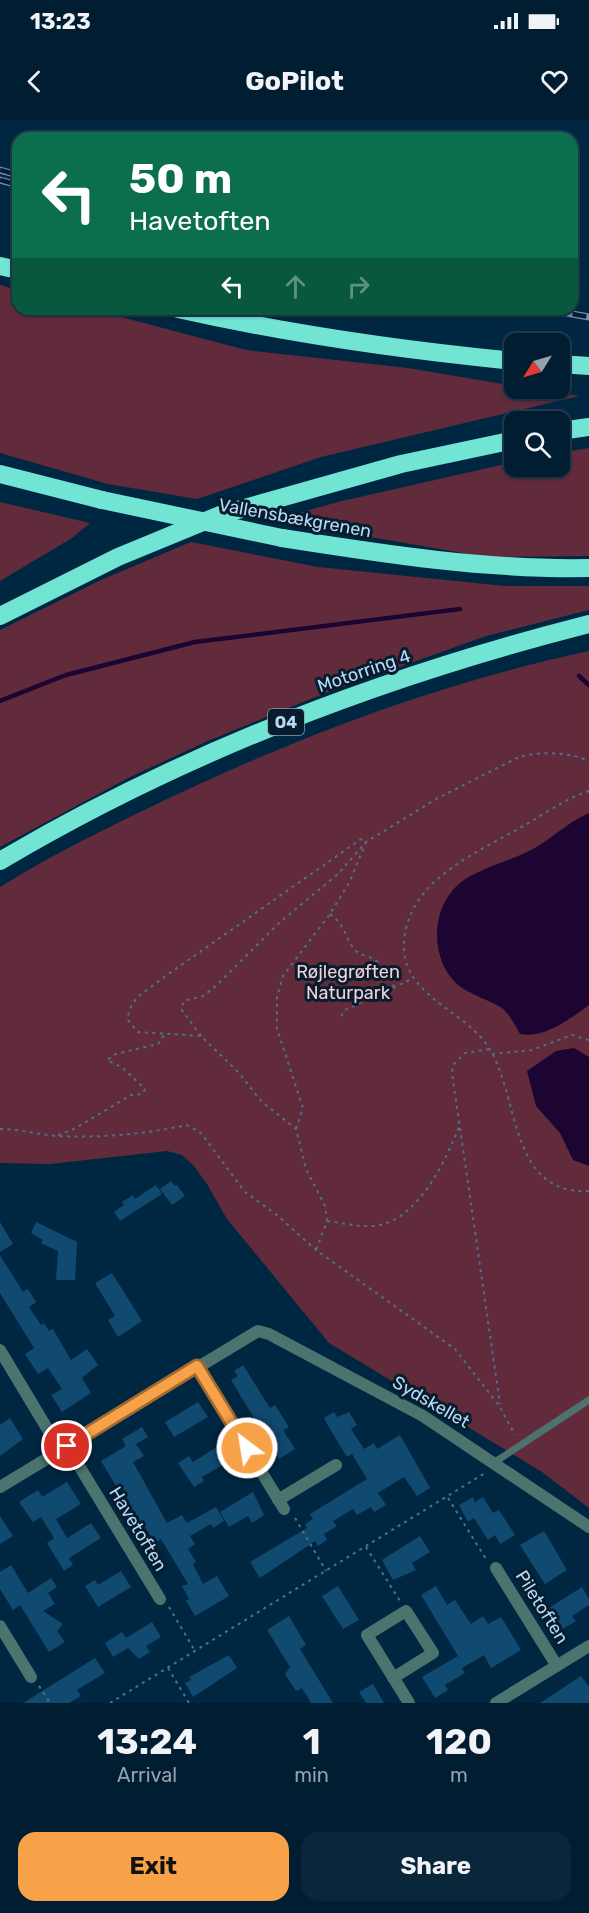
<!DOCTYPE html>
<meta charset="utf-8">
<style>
:root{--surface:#001d32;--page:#0a263a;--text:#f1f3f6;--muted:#95a2ac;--line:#223b4d;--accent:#f7a149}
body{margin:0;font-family:Rubik,sans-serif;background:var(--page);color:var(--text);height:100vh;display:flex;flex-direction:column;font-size:22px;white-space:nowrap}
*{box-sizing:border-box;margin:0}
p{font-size:20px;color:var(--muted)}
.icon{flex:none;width:33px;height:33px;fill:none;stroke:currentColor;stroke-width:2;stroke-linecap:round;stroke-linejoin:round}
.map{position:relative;height:1583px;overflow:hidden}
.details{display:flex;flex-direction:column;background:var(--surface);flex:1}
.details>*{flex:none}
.hud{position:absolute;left:12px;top:12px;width:566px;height:183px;border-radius:18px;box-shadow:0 2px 4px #0004,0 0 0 2px var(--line);background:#0b6e4f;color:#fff;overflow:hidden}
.needle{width:39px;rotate:233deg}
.buttons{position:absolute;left:504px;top:213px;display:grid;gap:12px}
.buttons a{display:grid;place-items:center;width:66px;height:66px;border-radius:12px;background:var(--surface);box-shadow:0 2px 4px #0004,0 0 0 2px var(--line);font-size:30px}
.pin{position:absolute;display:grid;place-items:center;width:51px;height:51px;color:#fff;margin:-26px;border:3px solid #fff;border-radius:50%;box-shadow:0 2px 6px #0007}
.me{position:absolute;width:66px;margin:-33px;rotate:329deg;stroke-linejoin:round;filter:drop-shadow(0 0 4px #0008)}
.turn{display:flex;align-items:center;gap:21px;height:126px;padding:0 18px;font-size:27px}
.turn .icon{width:78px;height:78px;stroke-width:2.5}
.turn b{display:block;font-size:42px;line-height:51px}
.lanes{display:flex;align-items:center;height:57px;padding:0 18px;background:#0003;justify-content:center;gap:30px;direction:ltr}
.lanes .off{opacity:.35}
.eta{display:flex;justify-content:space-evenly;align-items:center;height:102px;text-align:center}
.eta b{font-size:36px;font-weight:700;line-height:42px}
.action{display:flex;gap:12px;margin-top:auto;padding:12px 18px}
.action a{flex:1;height:69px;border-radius:18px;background:var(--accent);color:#111;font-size:24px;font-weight:700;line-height:69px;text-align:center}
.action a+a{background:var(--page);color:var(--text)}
.status{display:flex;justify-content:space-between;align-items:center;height:42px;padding:0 30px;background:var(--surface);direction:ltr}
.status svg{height:16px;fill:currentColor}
header{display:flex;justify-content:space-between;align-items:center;height:78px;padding:0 18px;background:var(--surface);font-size:27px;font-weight:700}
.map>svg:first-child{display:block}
.green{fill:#622b3b}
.water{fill:#1d0533}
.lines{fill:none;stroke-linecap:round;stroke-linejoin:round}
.stream{stroke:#1d0533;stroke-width:4.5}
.building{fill:#104a70}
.path{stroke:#4b718c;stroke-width:2;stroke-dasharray:3 4.5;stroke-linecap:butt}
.service{stroke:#4a746d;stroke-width:7}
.minor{stroke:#4a746d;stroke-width:12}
.motorway{stroke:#71e4d4;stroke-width:18}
.rail-casing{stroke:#7094b0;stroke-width:7}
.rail{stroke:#071d2e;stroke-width:4.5;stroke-dasharray:14;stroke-linecap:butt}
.motorway-bridge{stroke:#71e4d4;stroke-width:18}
.route-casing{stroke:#a1692f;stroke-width:15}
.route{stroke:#f7a149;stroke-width:10}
.labels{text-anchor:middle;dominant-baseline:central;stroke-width:6;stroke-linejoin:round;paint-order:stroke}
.shield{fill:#071d2e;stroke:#82a1b9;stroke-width:1.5}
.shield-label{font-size:16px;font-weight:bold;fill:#b6d9f5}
.street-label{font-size:18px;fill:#b6d9f5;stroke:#071d2e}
.park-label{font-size:18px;fill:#f6cfd7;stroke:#071d2e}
</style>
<div class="status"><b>13:23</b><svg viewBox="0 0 49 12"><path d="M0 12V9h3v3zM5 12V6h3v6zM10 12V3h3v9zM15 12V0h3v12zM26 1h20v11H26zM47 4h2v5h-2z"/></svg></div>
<header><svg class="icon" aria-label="back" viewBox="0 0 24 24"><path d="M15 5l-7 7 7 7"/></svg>GoPilot<svg class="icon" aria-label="heart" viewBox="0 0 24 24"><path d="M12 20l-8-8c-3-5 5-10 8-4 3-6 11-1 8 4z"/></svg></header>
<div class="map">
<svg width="589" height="1583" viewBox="0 0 589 1583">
<rect width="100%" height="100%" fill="#002742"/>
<path class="green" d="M0,165l18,5v19h73l155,41 162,18 106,18v2l18,1 47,7 -258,61 -124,42 -89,-15 -108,-31z
M589,328v108l-103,1 -214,-37 70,-19 172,-39v4h46v-13z
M0,382l90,21 -18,15 -72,43z
M191,422l127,25 187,19h84v24l-103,26 -168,60 -108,44 -82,38 -128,69v-217l101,-50z
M589,531v857l-47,-36 -213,-129 -102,-124 -20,-35 -13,-18 -12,-11 -15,-4 -117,13 -50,-1v-276c53,-33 109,-60 165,-87 135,-64 278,-118 424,-149z"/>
<path class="water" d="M589,693v192c-19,14 -45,34 -69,29 -4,-7 -9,-17 -15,-23 -7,-9 -39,-16 -51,-30 -25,-27 -23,-78 10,-101 19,-13 46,-19 67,-30 21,-11 35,-27 58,-37z
M574,928l15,9v109l-16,-6 -13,-27 -24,-27 -9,-35 29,-20z"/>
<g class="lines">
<path class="stream" d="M579,556l10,9
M0,581l66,-26 129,-33 265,-33"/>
</g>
<path class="building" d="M171,1061l4,5 2,-1 8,11 -13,9 -12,-16z
M156,1065l6,9 -42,27 -6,-9 10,-7 -2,-3 11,-7 2,4z
M0,1102l13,22 -13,8z
M36,1102l41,20 -2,38h-19l2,-29 -17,-8 2,-3 -12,-7z
M0,1135l23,37 5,-3 8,13 -7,5 12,18 3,-2 5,8 4,-2 18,31 16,-11 11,16 -16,13 9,15 -29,19 -11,-17 11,-6 -14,-21 -10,6 -13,-20 9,-6 -34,-55z
M112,1153l30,48 -24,16 -10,-17 7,-4 -20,-33z
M243,1245l27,43 5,-3 14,22 -6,3 12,19 -16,10 -48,-79 7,-4 -4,-5z
M198,1282l10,15 -34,20 -9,-15z
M334,1292l3,5 12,-5 8,13 -6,4 13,20 10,-6 3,6 23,-14 30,53 -13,8 -13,-19 -26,16 8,12 -12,7 -3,-5 -14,8 -4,-6 -20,12 4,5 -13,8 3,6 -9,6 -3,-5 -55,37 -10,-16 57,-34 -2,-4 8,-5 -3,-5 57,-35 -15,-25 -5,3 -20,-33 -3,-6z
M10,1298l13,21 -23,17v-31z
M142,1307l6,10 -12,7 8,12 -11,6 34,61 15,-8 5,8 29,-16 8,14 -11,7 -2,-4 -21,12 5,8 -7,5 8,13 -3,2 10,20 14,-8 12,20 -34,20 -9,-15 3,-2 -7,-13 6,-2 -27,-45 -6,4 -10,-16 -3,2 -41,-68 25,-15 -4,-7z
M223,1323l10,16 -31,18 2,4 -10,6 -16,-24 11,-7 4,6z
M67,1362l14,22 -25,15 11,19 24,-15 10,15 -32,20 4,7 -9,6 -17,-28 7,-5 -13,-21 -8,5 -14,-20 19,-12 4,7z
M253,1372l11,23 -12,8 -4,-7 -19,11 -9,-15z
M473,1377l2,5 8,-5 10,16 6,-3 16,25 -15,9 -5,-9 -7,5 -14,-22 -6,4 -9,-17z
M0,1396l13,20 -13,8z
M544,1411l23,39 -22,14 -25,-39z
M420,1416l10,16 -18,11 4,7 -23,10 -11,-20z
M11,1445l17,28 23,-15 6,9 -9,6 7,11 -12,7 20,13 -6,7 8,11 -16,10 -29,-47 -7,5 -13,-21v-17z
M121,1451l10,16 -33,20 -13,-21 10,-6 3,5z
M338,1466l21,34 -16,9 -21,-33z
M436,1466l11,19 8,-5 16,24 12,-8 5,8 13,-7 20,33 -30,18 -7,-13 -22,13 3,5 -20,12 3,5 -13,8 -13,-21 36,-21 -37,-61z
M582,1467l7,12v6l-17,11 4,5 -13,8 -14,-21z
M289,1496l17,29 -6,4 33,54h-22l-9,-15 -6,3 -11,-17 5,-7 -23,-37z
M152,1502l9,15 -15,9 4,6 -11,7 -11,-11 -15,9 -8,-14 17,-11 4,6z
M229,1535l8,13 -44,29 -8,-14 6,-3 -2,-3z
M95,1538l10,15 -28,17 4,6 -12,7h-46z
M581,1556l8,11v16h-49z
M373,1564l11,19h-18l-7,-11z"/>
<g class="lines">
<path class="path" d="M589,671c-22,7 -43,22 -64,34 -31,18 -65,33 -92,58 -11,11 -22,26 -26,42 -20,68 56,81 82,123 31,48 19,147 100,143
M330,794c17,13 13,20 24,35 6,7 14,6 21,11 9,7 14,18 19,27
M341,896l4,-6 69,-32
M201,916l-20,-27 3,-8 19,-5 14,-11 62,-62 59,-49 28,-32 72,-44 81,-41c21,-6 50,-5 70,4
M489,929l-24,4 -12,12 -1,8 48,331
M492,934l40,-4 40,-15 17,5
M0,1009c21,0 39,6 59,7 44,2 86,-2 128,-11l14,8 44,59 32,23 39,35 139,99 45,58 15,28
M296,1009l7,-21 -26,-79v-32l6,-21 47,-62 20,-33 16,-39 -5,-3 -201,141c-15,12 -32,20 -32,40l10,12 63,4 38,37 22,28 35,28 10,40 19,37 2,15 -11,29
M58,1015l16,-6 57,-34 11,-1 3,-5 -22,-21 -16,-8 9,-6 42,-10 6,-9
M327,1101c16,2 31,6 47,5 43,-4 71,-64 85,-99
M448,1378l38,61
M295,1398l31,53
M366,1427l34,54
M169,1487l26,44
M168,1548l21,35
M39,1566l11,17
M110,1583l375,-230"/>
<path class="service" d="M495,1342l94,-62"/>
<path class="minor" d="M0,1230l60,100
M197,1246l87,143
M67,1326l93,153
M0,1367l258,-156 11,3 154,82 166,111
M278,1380l58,-35
M496,1448l61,98
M0,1506l31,51
M393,1558l40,-25 -27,-42 -39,24 42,68
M496,1583l93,-57"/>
<path class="motorway" d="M0,146l18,4
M178,189c111,25 223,41 336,52
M560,244l29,2
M560,311l29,-4
M0,354l102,26
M282,418c102,16 204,32 307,30
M0,496l118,-59 102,-42 181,-51 113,-24
M0,741c182,-108 385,-185 589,-237"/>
<g class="rail-casing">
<path id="rail" d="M0,50l18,5
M0,60l18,5
M545,189l44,8"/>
</g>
<use href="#rail" class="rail"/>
<path class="motorway-bridge" d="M102,380l180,38"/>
</g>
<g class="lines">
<g class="route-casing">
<path id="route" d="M67,1326l130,-80 50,82"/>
</g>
<use href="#route" class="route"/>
</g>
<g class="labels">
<rect class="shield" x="268" y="589" width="36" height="26" rx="4.5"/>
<g class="shield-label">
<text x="286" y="602">O4</text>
</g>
<g class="street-label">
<text transform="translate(295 398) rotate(10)">Vallensbækgrenen</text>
<text transform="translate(364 551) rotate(-19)">Motorring 4</text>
<text transform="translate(431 1282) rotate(30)">Sydskellet</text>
<text transform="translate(138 1409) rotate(59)">Havetoften</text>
<text transform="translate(542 1487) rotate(58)">Piletoften</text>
</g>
<g class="park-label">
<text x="348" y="852">Røjlegrøften<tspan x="348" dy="21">Naturpark</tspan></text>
</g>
</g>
</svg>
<div class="buttons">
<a><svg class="needle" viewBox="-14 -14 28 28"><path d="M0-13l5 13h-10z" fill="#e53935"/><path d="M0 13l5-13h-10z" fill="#95a2ac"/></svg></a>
<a><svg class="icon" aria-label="search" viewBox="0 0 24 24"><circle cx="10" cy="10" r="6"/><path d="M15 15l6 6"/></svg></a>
</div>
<div class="pin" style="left:67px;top:1326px;background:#d93025"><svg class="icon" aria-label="arrive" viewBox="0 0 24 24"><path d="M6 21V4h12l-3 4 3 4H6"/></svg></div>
<svg class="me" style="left:247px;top:1328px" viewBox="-20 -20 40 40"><circle r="17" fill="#f7a149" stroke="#fff" stroke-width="3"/><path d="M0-11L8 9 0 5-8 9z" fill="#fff"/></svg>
<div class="hud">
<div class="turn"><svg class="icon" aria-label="left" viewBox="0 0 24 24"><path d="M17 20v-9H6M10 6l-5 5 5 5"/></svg><div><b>50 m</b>Havetoften</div></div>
<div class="lanes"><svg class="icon" aria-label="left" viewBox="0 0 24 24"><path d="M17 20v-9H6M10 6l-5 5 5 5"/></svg><svg class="icon off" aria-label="ahead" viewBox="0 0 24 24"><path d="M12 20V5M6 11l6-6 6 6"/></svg><svg class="icon off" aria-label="right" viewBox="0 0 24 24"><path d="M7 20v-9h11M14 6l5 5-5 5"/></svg></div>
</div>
</div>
<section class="details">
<div class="eta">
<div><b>13:24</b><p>Arrival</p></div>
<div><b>1</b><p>min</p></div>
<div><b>120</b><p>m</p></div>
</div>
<div class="action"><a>Exit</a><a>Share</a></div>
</section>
